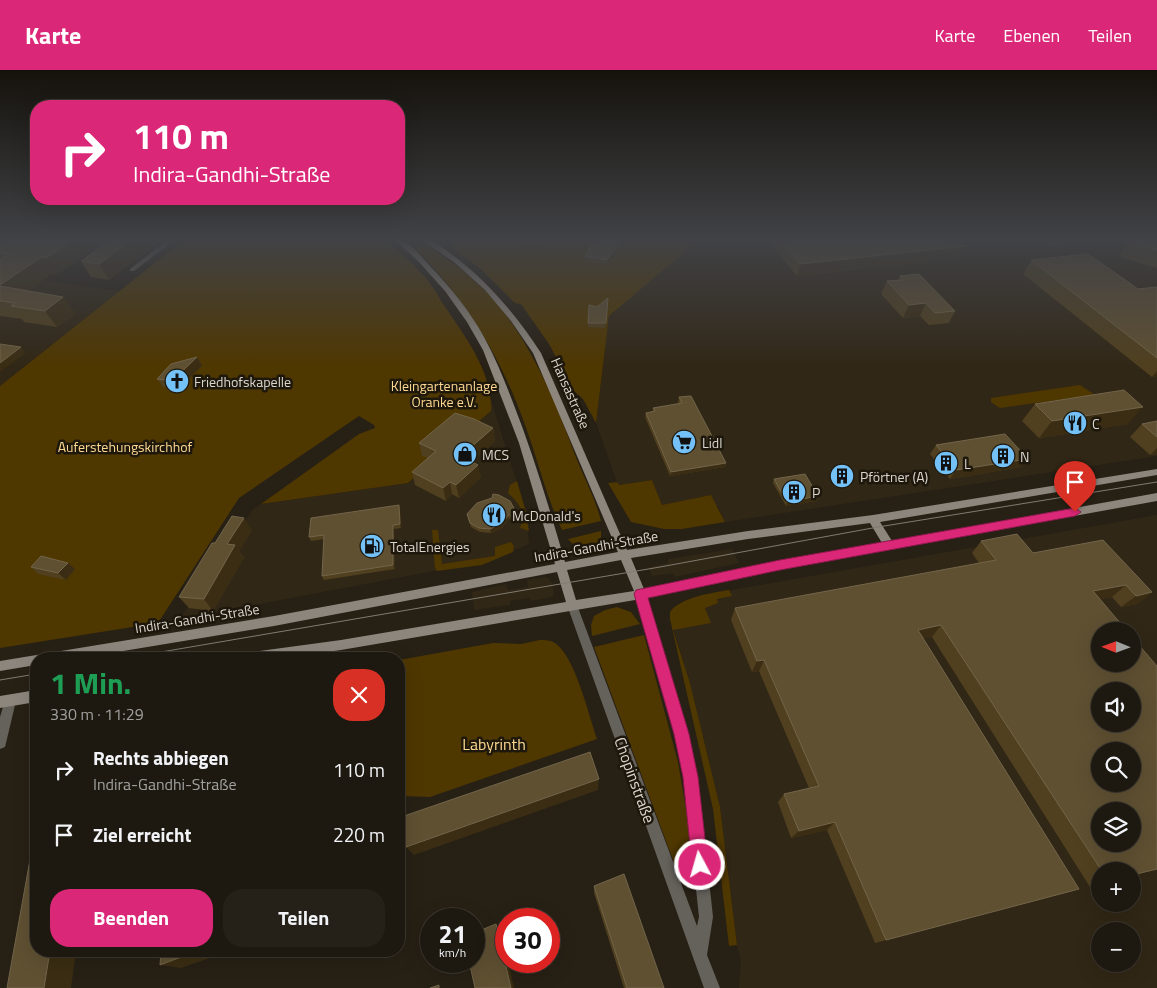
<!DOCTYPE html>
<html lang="de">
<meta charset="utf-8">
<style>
:root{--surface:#1d1810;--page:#252119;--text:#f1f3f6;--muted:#a0a09f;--line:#3b3730;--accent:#db2777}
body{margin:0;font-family:"Titillium Web",sans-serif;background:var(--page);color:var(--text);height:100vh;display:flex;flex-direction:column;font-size:19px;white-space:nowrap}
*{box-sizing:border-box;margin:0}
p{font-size:16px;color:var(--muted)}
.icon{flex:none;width:28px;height:28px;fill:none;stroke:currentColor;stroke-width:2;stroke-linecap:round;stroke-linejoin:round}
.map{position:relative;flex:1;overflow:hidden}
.drawer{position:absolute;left:30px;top:582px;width:375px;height:305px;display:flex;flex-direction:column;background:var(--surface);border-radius:20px;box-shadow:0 5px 20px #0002,0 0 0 1px var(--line)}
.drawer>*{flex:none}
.guide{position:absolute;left:30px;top:30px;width:375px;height:105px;border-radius:20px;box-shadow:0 5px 20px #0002,0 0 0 1px var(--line);background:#db2777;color:#fff;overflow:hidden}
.needle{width:32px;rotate:271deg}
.buttons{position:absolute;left:1091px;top:552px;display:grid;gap:10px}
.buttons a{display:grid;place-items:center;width:50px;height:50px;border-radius:50%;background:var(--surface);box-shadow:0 5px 20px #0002,0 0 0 1px var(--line);font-size:25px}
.speed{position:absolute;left:420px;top:838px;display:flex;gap:10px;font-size:25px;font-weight:700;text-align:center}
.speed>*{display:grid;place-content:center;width:65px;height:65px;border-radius:50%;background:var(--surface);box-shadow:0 5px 20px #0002,0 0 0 1px var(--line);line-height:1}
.speed small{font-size:12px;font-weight:400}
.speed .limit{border:8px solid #d22;background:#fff;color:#111}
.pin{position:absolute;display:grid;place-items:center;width:42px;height:42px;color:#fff;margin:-51px -21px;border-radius:50% 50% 50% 0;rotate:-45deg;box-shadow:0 0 5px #0007}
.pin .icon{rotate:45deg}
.me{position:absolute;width:55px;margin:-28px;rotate:354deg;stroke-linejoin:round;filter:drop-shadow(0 0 4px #0008)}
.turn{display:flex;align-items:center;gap:18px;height:105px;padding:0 20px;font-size:22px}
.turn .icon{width:65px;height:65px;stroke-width:2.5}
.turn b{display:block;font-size:35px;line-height:42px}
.round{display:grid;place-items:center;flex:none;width:52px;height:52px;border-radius:20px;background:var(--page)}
.summary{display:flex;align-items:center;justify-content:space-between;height:85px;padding:0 20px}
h1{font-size:30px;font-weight:700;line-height:38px;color:#1e9e55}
.action{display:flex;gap:10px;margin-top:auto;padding:10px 20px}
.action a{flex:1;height:58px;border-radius:20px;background:var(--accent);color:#fff;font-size:20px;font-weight:700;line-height:58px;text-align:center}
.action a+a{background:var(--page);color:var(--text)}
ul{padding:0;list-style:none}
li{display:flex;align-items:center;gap:15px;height:65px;padding:0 20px}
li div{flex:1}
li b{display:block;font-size:19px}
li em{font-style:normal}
header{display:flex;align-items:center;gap:30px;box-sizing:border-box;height:70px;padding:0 25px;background:var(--accent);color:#fff}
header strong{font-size:24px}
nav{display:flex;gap:28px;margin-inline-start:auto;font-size:18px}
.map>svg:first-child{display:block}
.built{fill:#312716;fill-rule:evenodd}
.green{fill:#4f3700}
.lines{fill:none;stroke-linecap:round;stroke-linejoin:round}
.minor{fill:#65625c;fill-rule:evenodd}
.secondary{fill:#8c867d;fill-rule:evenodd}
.tram{stroke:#807b71;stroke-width:1}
.wall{fill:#50401f}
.shaded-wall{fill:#3a2d13}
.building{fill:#5f5032;stroke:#72654a;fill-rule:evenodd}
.route{fill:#db2777;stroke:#8e194d}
.labels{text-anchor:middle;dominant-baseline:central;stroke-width:5;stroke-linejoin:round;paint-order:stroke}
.poi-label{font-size:14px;fill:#dad6ce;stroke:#1d170c;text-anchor:start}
.park-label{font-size:14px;fill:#fdd891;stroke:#1d170c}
.street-label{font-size:14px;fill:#dad6ce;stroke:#1d170c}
.near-park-label{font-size:16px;fill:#fdd891;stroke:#1d170c}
.near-street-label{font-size:16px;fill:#dad6ce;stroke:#1d170c}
</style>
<header>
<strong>Karte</strong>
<nav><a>Karte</a><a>Ebenen</a><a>Teilen</a></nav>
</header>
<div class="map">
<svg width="1157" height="918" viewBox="0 0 1157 918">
<rect width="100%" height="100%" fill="#272015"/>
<path class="built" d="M700,169h457v217l-432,66 -7,-16 -52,8 -14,-34 -34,5 -22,-62 13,-107z
M0,204l119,17 -119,95z
M491,330l35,112 3,32 -37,16 -312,59 73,-110 8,-5 147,-21 83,-72z
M1157,445v473h-418l2,-28 -4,-15 -17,-138 -30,-124 -20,-64v-7l3,-4 31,-13zM1100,561h32v33h-32zM1100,621h32v33h-32zM1100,681h32v33h-32zM1100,741h32v33h-32zM1100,801h32v33h-32zM1100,861h32v33h-32z
M732,479l7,14 -64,14 -2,-4 -21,3 -3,-9 19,-4v-4z
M546,507l3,2 3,4 2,11 -2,3 -21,4 -1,-3 -20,3v4l-36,5 -2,-18 34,-8 2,6 20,-3 -1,-7z"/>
<path class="green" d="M185,169h198c15,11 28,22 40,36 9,9 15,21 22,32 20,29 48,66 46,104l-83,72 -147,21 98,-70 16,-6 -1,-3 -15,-9 -120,82 -81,125 -158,25v-262z
M454,169h246l-91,77 -13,107 -13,-24 -8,-7 -26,-48 -28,-40 -6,-1 -35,-35 -29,-21z
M424,173c24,16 48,33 68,55 40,45 65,107 85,162 8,20 19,40 24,61l-39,9c-16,-34 -24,-70 -37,-105 -24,-68 -60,-128 -112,-178z
M1080,315l15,10 -95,13 -9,-6v-4z
M652,410l10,25 49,-10 14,27 -43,7h-18l-33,-7 -23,-39 9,-1 2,3z
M517,411l9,31 3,19 -9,-3c6,-16 0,-24 -12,-35l2,-8z
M432,460h6l4,34 53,-8v-9l16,-5 3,4 -1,6 -31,13 -45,6 -2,-3z
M601,461v8l-7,14c-11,3 -19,-7 -26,-14z
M729,520l3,6 -15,3 1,4 -13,5 6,15 -38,7 17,53 30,124 17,138 -8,1 -16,-137 -43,-190v-7c11,-15 42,-19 59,-22z
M617,537l14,5 9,12 -48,12 -1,-11 3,-9 11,-6z
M644,565l34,127 10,59 5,57 -2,4 -9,-1 -3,-5 -85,-229z
M540,570c6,0 10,0 15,3 20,13 34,73 42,96l-167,58 -31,-1v-136l94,-17 28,1z"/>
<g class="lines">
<path class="minor" d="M169,169h7l-42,32h-4v-2z
M641,519l4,2 1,3 42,140 10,43 15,140 -6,38 13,33h-16l-137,-383 1,-3 4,-2 4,2 1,3 120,321 2,-9 -15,-140 -8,-43 -40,-140 1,-3z
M10,625l4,2 2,4 -10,42 -1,4 -5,2v-32l6,-20z"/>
<path class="secondary" d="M394,169c14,0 26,16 35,26 21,22 41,46 55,72 11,20 20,42 28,63 21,53 37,107 53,162l53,-10 -85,-199 -22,-32 -26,-31 -30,-27 -34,-24c11,0 21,8 30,15 37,27 65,61 90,99l86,197 121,-19 125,-16 284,-46v6l-277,47 12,19 265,-48v8l-377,68 -139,30 -300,51 -63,9h-47l2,-4 4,-1 104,-14 225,-38 -9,-30 -283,54 -199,33h-39v6l-36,6v-10l274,-45 281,-52 -36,-121 -36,-93 -16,-28 -22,-31 -26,-29zM870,453l12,20 -102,18 -136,28 -13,-31 117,-19zM621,490l13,31 -58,9 -9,-30z
M36,620v12l-36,6v-12z"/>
<path class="tram" d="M120,589l540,-92 218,-40 279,-45
M0,610l36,-6"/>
</g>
<path class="wall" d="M0,169h163l-54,41 -18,-3 -10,-16 23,-17h-4l-41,29 -8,1 -24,17 36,6 12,17 -18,13 -33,-5 -2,-3 -22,-3z
M518,169h29l-1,5h-28z
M626,169l-19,25 -22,-4v-4z
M767,169h191l2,19 -163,18z
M1030,169h38l-7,9z
M1130,169h27v29l-38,-11z
M1031,190l107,29 19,-2v89l-5,1 -129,-103z
M900,206l55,35 -6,12 -20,2 -9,-9 -17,2 -22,-24 6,-13 11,-1z
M608,228l-3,30 -17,-1v-4l9,-16z
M197,287l5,9 -25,24 -14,-3 -6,-8z
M679,327l47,66 -1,4 -55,9 -25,-59 1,-4 7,-1v-4l26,-4 -1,-2z
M1035,334l93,20 -89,14 -17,-17z
M1157,351v33l-7,1 -20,-18 12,-13z
M493,358l2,13 -23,20 9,16 -22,21 -7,-4 -6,7 -31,-16 -3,-13 16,-14 -6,-2 -3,-13z
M936,375l85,22 -71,12 -20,-25z
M774,409l44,17 -1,5 -31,5 -13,-23z
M400,439l1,19 -7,1 1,40 -71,11 -2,-4 2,-37 -13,2 -2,-4z
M467,444l51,2v4l-9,-1 -7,9 -11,5 -11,-1 -9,-5z
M252,460l-13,21 5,6 -31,54 -24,-3 -10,-11 36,-54z
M981,471l52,12 119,39 -15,12 -16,3 -9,-10 -12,2 57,270 -25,7v-5h-32v13l-10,3 -158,-250 -9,1 156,251 -18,5 -186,49 -48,-113 -36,8 -13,-36 6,-8 25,-6 -50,-117 -7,1 -21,-52 4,-12 244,-45 -7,-10z
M68,493l7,6 -9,11 -28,-6 -7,-7z
M594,816l70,102h-40l-30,-95z"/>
<path class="shaded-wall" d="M75,169h22l3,5 -41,29 -8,1 -40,28 -11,-15v-2l40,-27z
M133,169h30l-54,41 -10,-16z
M623,169h3l-19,25v-4z
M966,176l-6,12 -163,18 3,-12z
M63,227l12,17 -18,13 -12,-16z
M926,233l-6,13 -17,2 6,-13z
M21,277l5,6 -26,19v-9z
M197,287l5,9 -25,24 -5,-9z
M1157,301v5l-5,1z
M1143,337l-15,17 -89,14 13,-17z
M493,358l2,13 -31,27 -3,-12z
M1157,378v6l-7,1z
M1028,389l-7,8 -71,12 6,-9z
M726,393l-1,4 -55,9 1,-4z
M478,395l3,12 -22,21 -3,-13z
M450,412l2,12 -6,7 -3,-13z
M818,426l-1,5 -31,5 1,-4z
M399,435l1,4 1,19 -1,-4z
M509,445v4l-7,9 -11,5 -1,-4z
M244,448l8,12 -13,21 5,6 -31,54 -9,-12 23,-55z
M393,455l1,4 1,40 -2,-4z
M68,493l7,6 -9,11 -8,-7z
M1126,515l-14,12 -32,6 13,-12z
M1152,522l-15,12 -16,3 15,-11z
M941,555l-9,12 -23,4 9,-11z
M764,590l-5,11 -7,1 5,-11z
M599,709l-1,11 -184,65 -8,-8z
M835,752l-8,8 -36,8 8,-7z
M1157,799l-25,7v-1z
M1079,819l-18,5 -186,49 11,-3z
M496,854l4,6 6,26v5h2l6,27h-3z
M50,881h26l-5,37h-27z
M197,881h19v5l-35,12 -21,-3z"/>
<path class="building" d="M0,169h75l-27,18 -8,1 -40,27v-25l10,-6 -10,-1z
M112,169h21l-34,25 -18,-3z
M518,169h28v1z
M595,169h28l-16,21 -22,-4z
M779,169h179l8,7 -166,18z
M1131,169h26v11l-28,-8z
M1088,184l50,35 19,-2v71l-126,-98z
M919,204l36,37 -20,2 -9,-10 -17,2 -22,-24 16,-1 -3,-4z
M0,216l63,11 -18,14 -34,-5 4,-3 -15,-2z
M608,228l-2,25h-18l1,-18 8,2z
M0,274l21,3 -21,16z
M197,287l-25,24 -15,-2 14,-15z
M1124,320l19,17 -91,14 -17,-17z
M691,326l35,67 -55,9 -25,-59 9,-2 -2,-3 29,-5 -3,-6z
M455,343l19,6 19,9 -32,28 17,9 -22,20 -6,-3 -7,6 -31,-16 24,-21 -17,-8z
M1157,351v16l-15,-13z
M1005,364l23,25 -72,11 -20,-25z
M805,404l13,22 -31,6 -13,-23z
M493,424l6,1 11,6 8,15 -9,-1 -8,9 -11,5 -11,-1 -9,-5 -3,-9 10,-11 15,-5z
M399,435l1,19 -7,1v40l-71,11 2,-41 -15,2 2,-19z
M232,446l12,2 -17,26 8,1 -31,54 -25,-2 33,-54h3z
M1017,464l16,19 70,-13 49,52 -16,4 -10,-11 -33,6 34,40h-27v33h32v-27l25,29v203l-25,6v-4h-30l-161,-246 -23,5 161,259 -193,51 -51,-118 -36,9 -15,-37 35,-8 -55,-126 -7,1 -22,-53 261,-48 -15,-19zM1100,621h32v33h-32zM1100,681h32v33h-32zM1100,741h32v33h-32z
M41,486l27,7 -10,10 -27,-6z
M590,682l9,27 -193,68 -5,-30z
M36,756v125h14l-6,37h-37z
M624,804l40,114h-37l-33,-102z
M496,854l15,64h-36l-6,-27h5v-28z
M161,881h36l-37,14z
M439,915v3h-9z"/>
<linearGradient id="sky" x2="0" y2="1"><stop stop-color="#15120c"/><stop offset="0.57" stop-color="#414246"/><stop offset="1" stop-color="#414246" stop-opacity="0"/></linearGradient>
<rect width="1157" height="297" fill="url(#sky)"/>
<path class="route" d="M1075,438l6,4 -6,4 -295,54 -132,28 41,136 9,43 10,88 -2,5 -6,3 -6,-3 -2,-5 -9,-88 -9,-43 -40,-140 2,-4 144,-30z"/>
<defs>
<g id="church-disc" transform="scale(1.25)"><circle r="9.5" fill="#73c1f6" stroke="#1d170c"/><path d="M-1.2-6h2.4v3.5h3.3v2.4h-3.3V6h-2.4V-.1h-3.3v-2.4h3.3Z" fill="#111"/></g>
<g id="restaurant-disc" transform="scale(1.25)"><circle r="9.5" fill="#73c1f6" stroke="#1d170c"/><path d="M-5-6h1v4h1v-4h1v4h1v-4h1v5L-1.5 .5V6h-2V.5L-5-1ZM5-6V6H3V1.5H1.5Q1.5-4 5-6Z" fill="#111"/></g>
<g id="supermarket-disc" transform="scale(1.25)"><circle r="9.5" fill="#73c1f6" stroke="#1d170c"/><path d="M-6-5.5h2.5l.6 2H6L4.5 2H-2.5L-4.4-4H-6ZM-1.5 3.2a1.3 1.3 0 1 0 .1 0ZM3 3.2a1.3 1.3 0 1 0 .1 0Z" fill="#111"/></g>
<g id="shop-disc" transform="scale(1.25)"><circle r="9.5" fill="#73c1f6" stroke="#1d170c"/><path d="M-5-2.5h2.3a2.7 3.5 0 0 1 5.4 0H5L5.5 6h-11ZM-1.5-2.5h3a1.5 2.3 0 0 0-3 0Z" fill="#111"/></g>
<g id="building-disc" transform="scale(1.25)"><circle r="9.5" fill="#73c1f6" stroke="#1d170c"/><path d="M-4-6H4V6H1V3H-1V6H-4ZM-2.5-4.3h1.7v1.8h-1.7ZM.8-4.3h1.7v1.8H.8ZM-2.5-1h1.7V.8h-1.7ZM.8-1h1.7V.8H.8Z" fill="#111"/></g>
<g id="fuel-disc" transform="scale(1.25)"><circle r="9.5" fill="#73c1f6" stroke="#1d170c"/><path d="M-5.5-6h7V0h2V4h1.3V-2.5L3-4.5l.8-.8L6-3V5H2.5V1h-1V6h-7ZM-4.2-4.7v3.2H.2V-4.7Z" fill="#111"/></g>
</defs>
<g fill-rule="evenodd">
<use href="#church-disc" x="177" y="311"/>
<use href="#restaurant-disc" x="1075" y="353"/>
<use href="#supermarket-disc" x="684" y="372"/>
<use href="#shop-disc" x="465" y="384"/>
<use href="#building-disc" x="1003" y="386"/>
<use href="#building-disc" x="946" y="393"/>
<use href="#building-disc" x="842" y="406"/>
<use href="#building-disc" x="794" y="422"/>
<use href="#restaurant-disc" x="494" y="445"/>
<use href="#fuel-disc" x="372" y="476"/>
</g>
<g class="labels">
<g class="poi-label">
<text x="194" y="311">Friedhofskapelle</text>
<text x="1092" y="353">C</text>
<text x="702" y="372">Lidl</text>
<text x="482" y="384">MCS</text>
<text x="1020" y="386">N</text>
<text x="964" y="393">L</text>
<text x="860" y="406">Pförtner (A)</text>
<text x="812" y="422">P</text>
<text x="512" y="445">McDonald's</text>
<text x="390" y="476">TotalEnergies</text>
</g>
<g class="park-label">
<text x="444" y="315">Kleingartenanlage<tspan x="444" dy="16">Oranke e.V.</tspan></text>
<text x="125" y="376">Auferstehungskirchhof</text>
</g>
<g class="street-label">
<text transform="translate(571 323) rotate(66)">Hansastraße</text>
<text transform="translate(596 476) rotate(-10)">Indira-Gandhi-Straße</text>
<text transform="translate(197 548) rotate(-9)">Indira-Gandhi-Straße</text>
</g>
<g class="near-park-label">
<text x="494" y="674">Labyrinth</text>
</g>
<g class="near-street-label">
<text transform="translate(635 710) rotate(70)">Chopinstraße</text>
</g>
</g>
</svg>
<div class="buttons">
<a><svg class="needle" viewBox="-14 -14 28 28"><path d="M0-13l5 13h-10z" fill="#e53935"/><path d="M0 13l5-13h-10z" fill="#a0a09f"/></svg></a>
<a><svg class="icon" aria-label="sound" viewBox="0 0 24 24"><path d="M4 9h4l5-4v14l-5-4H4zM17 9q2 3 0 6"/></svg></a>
<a><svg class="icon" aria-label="search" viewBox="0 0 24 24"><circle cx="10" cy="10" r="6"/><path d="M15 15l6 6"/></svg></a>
<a><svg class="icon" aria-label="layers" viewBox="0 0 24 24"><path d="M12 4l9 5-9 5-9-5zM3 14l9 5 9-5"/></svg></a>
<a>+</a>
<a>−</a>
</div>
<div class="speed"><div>21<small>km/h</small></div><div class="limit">30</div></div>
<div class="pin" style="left:1075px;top:442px;background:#d93025"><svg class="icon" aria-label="arrive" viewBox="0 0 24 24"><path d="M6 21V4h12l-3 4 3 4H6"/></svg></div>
<svg class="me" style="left:700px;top:795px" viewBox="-20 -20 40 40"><circle r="17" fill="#db2777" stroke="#fff" stroke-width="3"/><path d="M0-11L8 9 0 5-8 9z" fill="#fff"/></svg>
<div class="guide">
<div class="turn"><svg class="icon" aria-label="right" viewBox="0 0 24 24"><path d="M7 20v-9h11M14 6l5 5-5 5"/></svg><div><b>110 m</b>Indira-Gandhi-Straße</div></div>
</div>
<section class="drawer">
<div class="summary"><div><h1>1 Min.</h1><p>330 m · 11:29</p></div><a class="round" style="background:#d93025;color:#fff"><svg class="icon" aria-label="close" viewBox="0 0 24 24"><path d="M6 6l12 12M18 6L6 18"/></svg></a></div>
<ul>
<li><svg class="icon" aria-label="right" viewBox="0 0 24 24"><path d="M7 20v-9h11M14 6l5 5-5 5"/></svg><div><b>Rechts abbiegen</b><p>Indira-Gandhi-Straße</p></div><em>110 m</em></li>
<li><svg class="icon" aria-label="arrive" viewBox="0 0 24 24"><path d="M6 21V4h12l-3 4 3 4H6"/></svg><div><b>Ziel erreicht</b></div><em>220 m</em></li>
</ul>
<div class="action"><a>Beenden</a><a>Teilen</a></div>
</section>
</div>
